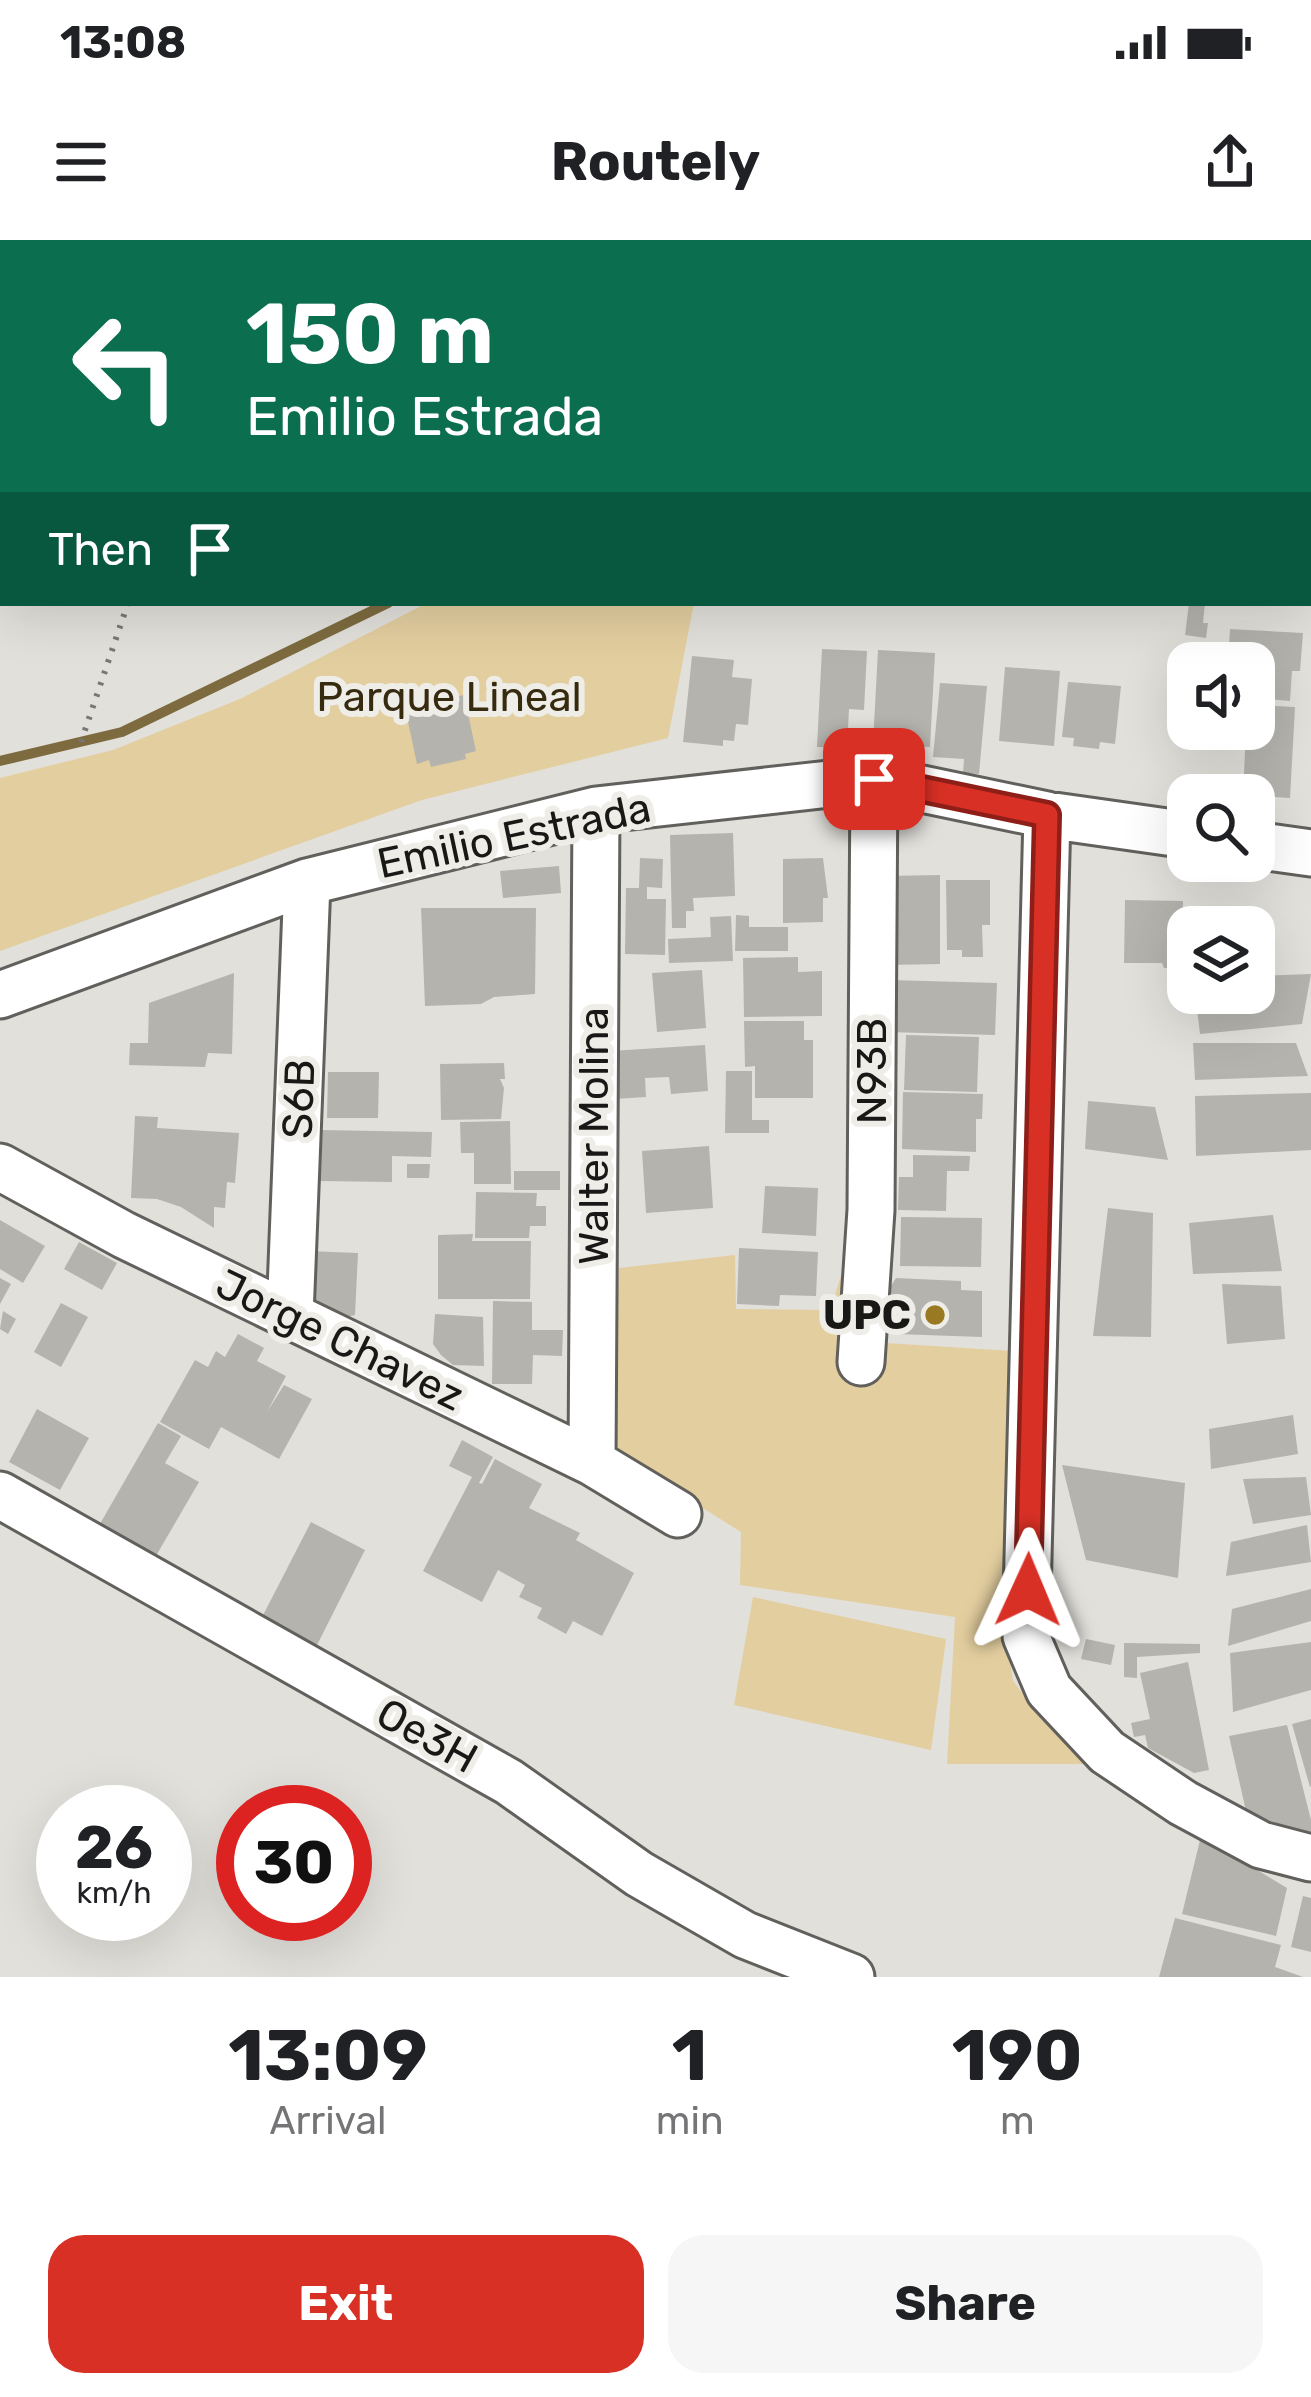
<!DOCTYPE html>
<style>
:root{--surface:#fff;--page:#f6f6f6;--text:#202124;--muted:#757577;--accent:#d93025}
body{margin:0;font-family:Rubik,sans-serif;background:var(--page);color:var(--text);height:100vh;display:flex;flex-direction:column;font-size:45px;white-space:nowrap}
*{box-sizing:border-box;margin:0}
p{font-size:39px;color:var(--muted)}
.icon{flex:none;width:66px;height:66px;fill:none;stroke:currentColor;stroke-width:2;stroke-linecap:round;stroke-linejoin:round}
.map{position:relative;height:1737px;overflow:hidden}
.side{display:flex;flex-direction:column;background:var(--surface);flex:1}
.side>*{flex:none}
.hud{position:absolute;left:0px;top:0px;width:1311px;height:366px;box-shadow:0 12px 48px #0002;background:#0b6e4f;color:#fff;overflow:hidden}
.controls{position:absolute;left:1167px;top:402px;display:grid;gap:24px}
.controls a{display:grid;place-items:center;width:108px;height:108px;border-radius:24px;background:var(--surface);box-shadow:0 12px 48px #0002;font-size:60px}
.speed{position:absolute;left:36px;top:1545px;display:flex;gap:24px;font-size:60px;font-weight:700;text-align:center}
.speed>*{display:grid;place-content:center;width:156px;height:156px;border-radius:50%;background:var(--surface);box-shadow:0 12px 48px #0002;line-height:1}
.speed small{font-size:30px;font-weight:400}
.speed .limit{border:18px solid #d22;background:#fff;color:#111}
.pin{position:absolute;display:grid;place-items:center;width:102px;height:102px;color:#fff;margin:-51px;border-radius:24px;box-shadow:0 6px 18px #0006}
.me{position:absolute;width:132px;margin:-66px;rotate:1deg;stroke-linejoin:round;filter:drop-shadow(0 0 9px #0008)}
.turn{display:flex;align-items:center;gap:42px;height:252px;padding:0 48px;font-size:54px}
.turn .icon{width:156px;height:156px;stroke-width:2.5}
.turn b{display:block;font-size:84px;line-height:102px}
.then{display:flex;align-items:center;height:114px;padding:0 48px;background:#0003;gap:24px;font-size:45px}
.eta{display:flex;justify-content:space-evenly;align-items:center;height:204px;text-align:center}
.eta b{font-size:72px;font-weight:700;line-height:84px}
.action{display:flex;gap:24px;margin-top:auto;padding:24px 48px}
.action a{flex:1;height:138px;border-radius:36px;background:var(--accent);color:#fff;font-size:48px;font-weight:700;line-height:138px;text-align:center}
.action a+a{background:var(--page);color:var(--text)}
.status{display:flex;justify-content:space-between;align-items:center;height:84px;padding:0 60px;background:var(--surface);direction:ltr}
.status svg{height:33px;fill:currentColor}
header{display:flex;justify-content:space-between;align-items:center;height:156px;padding:0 48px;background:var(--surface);font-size:54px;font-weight:700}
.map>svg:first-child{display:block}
.green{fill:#e3ce9f}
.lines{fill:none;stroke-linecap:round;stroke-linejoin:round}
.stream{stroke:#7d6b3f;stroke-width:10}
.building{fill:#b5b3ae}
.minor-casing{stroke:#62605c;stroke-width:51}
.path{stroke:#787774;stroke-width:6;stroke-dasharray:3 9;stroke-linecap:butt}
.minor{stroke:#fff;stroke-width:45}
.route-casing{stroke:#8d1f18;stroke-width:30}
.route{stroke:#d93025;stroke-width:21}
.poi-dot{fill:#997922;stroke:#efede8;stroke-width:4.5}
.labels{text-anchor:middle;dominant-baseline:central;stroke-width:12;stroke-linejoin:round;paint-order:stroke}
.park-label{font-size:42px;fill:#362b0e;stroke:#efede8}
.street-label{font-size:42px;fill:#181816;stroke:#efede8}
.poi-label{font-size:42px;font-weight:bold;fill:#181816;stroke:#efede8;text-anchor:end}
</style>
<div class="status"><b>13:08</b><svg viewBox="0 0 49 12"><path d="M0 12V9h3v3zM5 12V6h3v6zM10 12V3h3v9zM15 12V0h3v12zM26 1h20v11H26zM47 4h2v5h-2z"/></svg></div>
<header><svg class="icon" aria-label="menu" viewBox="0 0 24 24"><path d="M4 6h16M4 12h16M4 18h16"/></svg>Routely<svg class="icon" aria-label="share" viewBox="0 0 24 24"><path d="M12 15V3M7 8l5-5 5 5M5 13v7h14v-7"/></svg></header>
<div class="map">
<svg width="1311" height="1737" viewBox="0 0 1311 1737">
<rect width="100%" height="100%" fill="#e2e0db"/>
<path class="green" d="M427,363h267l-26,135 -246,62 -422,151v-173l113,-28 127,-51z
M735,1015l1,54 94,1 11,-34 45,67 126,8 -9,262 10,68 34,43 40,40h-140l8,-147 -215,-32 1,-53 -129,-81 7,-183z
M753,1357l193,42 -15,111 -197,-45z"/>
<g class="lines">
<path class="stream" d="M1308,265h3
M0,521l122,-29 266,-129"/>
</g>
<path class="building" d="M1189,363h16l-2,20h5l-2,15 -21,-3z
M1230,389l73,4 -3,38h-8l-2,30 -36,-3v-35h-26z
M822,409l45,2 -3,59 -15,-1 -2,39 -30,-1z
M878,410l57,3 -5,94 -57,-4z
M692,416l42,4 -2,17 20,2 -4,46 -12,-1 -2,17 -11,-1v6l-40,-4z
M1005,427l55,4 -6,75 -55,-5z
M1068,442l53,4 -6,58 -15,-2 -1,7 -26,-3 1,-8 -12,-1z
M940,443l47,3 -8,88 -16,-1 1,-14 -31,-2z
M464,455l12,56 -11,3 1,5 -35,8 -2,-7 -12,4 -12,-56z
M1254,465l41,2 -5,91 -47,-3 3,-66h8z
M733,593l2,63 -42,2 1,13h-8v17h-14l-2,-93z
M640,618l23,1 -1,29 -15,-1v12h19l-1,56 -40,-1 1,-66h13z
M823,618l5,40h-5v24l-40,1v-64z
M559,626l2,27 -58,5 -3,-27z
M940,635v89l-53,1v-89z
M946,640h44v45h-8l1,32h-21v-7h-15z
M1125,660l58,1 -1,67h-18l-2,-5h-38z
M421,668h115l-1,86 -41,3 -13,7 -56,2z
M736,675l13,1v11h39v24h-53z
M731,676l2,45 -64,2 -1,-24 43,-2 -1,-20z
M798,717v15l24,-1v45l-78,1 -1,-59z
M702,730l4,58 -49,4 -5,-59z
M234,733l-2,81 -24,-1 -3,14 -76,-2 1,-22h18l1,-40z
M1311,734l-9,50 -102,10 -5,-41h59v-17z
M889,740l108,3 -2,52 -108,-3z
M744,781h60v19h9v58h-58v-32l-10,1z
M906,795l73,2 -2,55 -73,-2z
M1193,803h103l12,33 -113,4z
M705,805l3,46 -37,3 -2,-17 -24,1 1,19 -32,2 -3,-48z
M504,823l1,16h-5l4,9 -3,31 -60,1 -1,-56z
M726,831h26v49h17v13h-44z
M328,832h51l-1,46h-51z
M903,852l80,2 -1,25h-6v33l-74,-3z
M1311,853v57l-115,6 -1,-60z
M1088,861l67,6 13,53 -83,-11z
M135,876l23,1 -1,11 82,5 -4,50 -8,-1 -2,26 -11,-1v21l-33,-21 -24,-8 -26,-1z
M510,881l1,63h-37v-31h-13l-1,-31z
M320,890l112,2 -1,25 -39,-1v26l-73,-1z
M709,906l4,62 -67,5 -4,-62z
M913,915l57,1 -1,15h-22l-1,40 -48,-1 1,-33h14z
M407,924h23l-1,14h-22z
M514,931h46v19h-46z
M765,946l53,2 -2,48 -54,-3z
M476,952l61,1 -1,13h10v20h-16l-1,12h-54z
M1108,968l45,5 -2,124 -58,-1z
M1273,975l9,56 -89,3 -4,-51z
M901,977l81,1 -1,49 -81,-1z
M0,980l45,26 -22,37 -23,-14z
M473,994l-1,7h59l-1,58h-92v-64z
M79,1002l38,21 -15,27 -38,-21z
M739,1008l79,4 -2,44 -36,-1 -1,11 -42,-2z
M308,1011l50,2 -3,62 -9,2 -32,-18 1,-21 -7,-2z
M0,1038l11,6 -11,20z
M896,1038l65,3v9l21,1v46l-86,-3 -7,-10 -1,-17 1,-18z
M1222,1044l59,2 4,53 -58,5z
M493,1061l39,1v28h31l-1,26 -29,-1 -1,29h-40z
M61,1063l27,14 -27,50 -27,-15z
M3,1071l13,8 -8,15 -8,-5z
M435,1074l48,3 1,49 -31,-1 -12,-10 -8,-11z
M238,1094l26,14 -7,13 29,15 -19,36 17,-27 28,14 -33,60 -58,-32 -12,22 -49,-27 35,-62 13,7 8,-16 9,6z
M37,1169l52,29 -29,52 -51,-28z
M1293,1175l5,39 -87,15 -2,-40z
M158,1183l23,13 -16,27 34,19 -46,79 -56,-32z
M462,1200l31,17 -14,26 3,1 13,-25 47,25 -13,24 51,25 -4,7 58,33 -32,63 -29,-15 -7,13 -29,-16 5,-10 -23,-11 6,-12 -27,-15 -16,32 -59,-31 49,-94 -23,-11z
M1062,1225l123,18 -7,95 -92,-18z
M1306,1237l5,38 -58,9 -10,-45z
M311,1282l54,28 -51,101 -55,-28z
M1307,1285l4,37 -85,14 5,-34z
M1311,1349v32l-83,25 4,-37z
M1086,1399l29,6 -4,20 -30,-6z
M1311,1402v48l-78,22 -3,-59z
M1124,1403l76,1v9l-63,4v21l-13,-1z
M1188,1422l21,108 -15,3 -46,-25 -3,-13 -11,2 -3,-14 19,-4 -10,-46z
M1311,1479v67l-1,1 -18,-63z
M1287,1485l24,95v17l-65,-26 -17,-75z
M1201,1596l86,52 -11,48 -94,-22z
M1303,1656l8,2v54l-20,-5z
M1175,1678l106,27 -6,22 28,10h-144z"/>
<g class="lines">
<g class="minor-casing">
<path id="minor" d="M382,0v3
M620,0v3
M940,0l1,3
M1308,110h3
M1047,575l-21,821 23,54 58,62 76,51 78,42 50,13
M1254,605l57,8
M0,755l307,-113 289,-72 278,-31 173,36 141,20
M0,927l124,68 468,227 86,52
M290,1076l17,-434
M861,1122l10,-152 3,-431
M592,1222l4,-652
M0,1255l509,287 130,92 106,61 106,42"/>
</g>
<path class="path" d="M129,0l2,3
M81,502l47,-139"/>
<use href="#minor" class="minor"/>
</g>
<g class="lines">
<g class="route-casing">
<path id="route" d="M874,539l173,36 -19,775"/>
</g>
<use href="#route" class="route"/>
</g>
<circle class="poi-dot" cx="935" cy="1075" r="12"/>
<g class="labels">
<g class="park-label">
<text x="449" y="457">Parque Lineal</text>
</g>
<g class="street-label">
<text transform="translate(514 596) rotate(-12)">Emilio Estrada</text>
<text transform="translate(872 831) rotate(-90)">N93B</text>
<text transform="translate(299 859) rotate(-88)">S6B</text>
<text transform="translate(594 896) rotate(-90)">Walter Molina</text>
<text transform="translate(340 1100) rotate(26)">Jorge Chavez</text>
<text transform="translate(427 1496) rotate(29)">Oe3H</text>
</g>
<g class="poi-label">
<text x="911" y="1075">UPC</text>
</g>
</g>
</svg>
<div class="controls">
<a><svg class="icon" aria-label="sound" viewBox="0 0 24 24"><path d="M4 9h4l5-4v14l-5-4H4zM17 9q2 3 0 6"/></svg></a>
<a><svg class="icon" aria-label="search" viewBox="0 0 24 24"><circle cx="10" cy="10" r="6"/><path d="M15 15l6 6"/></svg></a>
<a><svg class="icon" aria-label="layers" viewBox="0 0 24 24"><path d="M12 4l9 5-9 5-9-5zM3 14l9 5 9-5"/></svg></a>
</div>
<div class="speed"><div>26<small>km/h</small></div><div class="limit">30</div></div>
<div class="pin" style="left:874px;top:539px;background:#d93025"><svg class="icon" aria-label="arrive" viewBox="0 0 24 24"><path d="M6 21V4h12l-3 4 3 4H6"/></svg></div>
<svg class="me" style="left:1028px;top:1350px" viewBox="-20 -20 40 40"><path d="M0-17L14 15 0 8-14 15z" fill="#d93025" stroke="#fff" stroke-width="4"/></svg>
<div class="hud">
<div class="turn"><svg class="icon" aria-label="left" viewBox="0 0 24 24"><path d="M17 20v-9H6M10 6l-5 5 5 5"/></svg><div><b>150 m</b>Emilio Estrada</div></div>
<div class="then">Then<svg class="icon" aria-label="arrive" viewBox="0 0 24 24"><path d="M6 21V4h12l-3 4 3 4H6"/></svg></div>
</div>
</div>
<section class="side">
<div class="eta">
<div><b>13:09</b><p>Arrival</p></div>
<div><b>1</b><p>min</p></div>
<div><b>190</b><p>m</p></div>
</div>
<div class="action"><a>Exit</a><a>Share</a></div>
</section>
